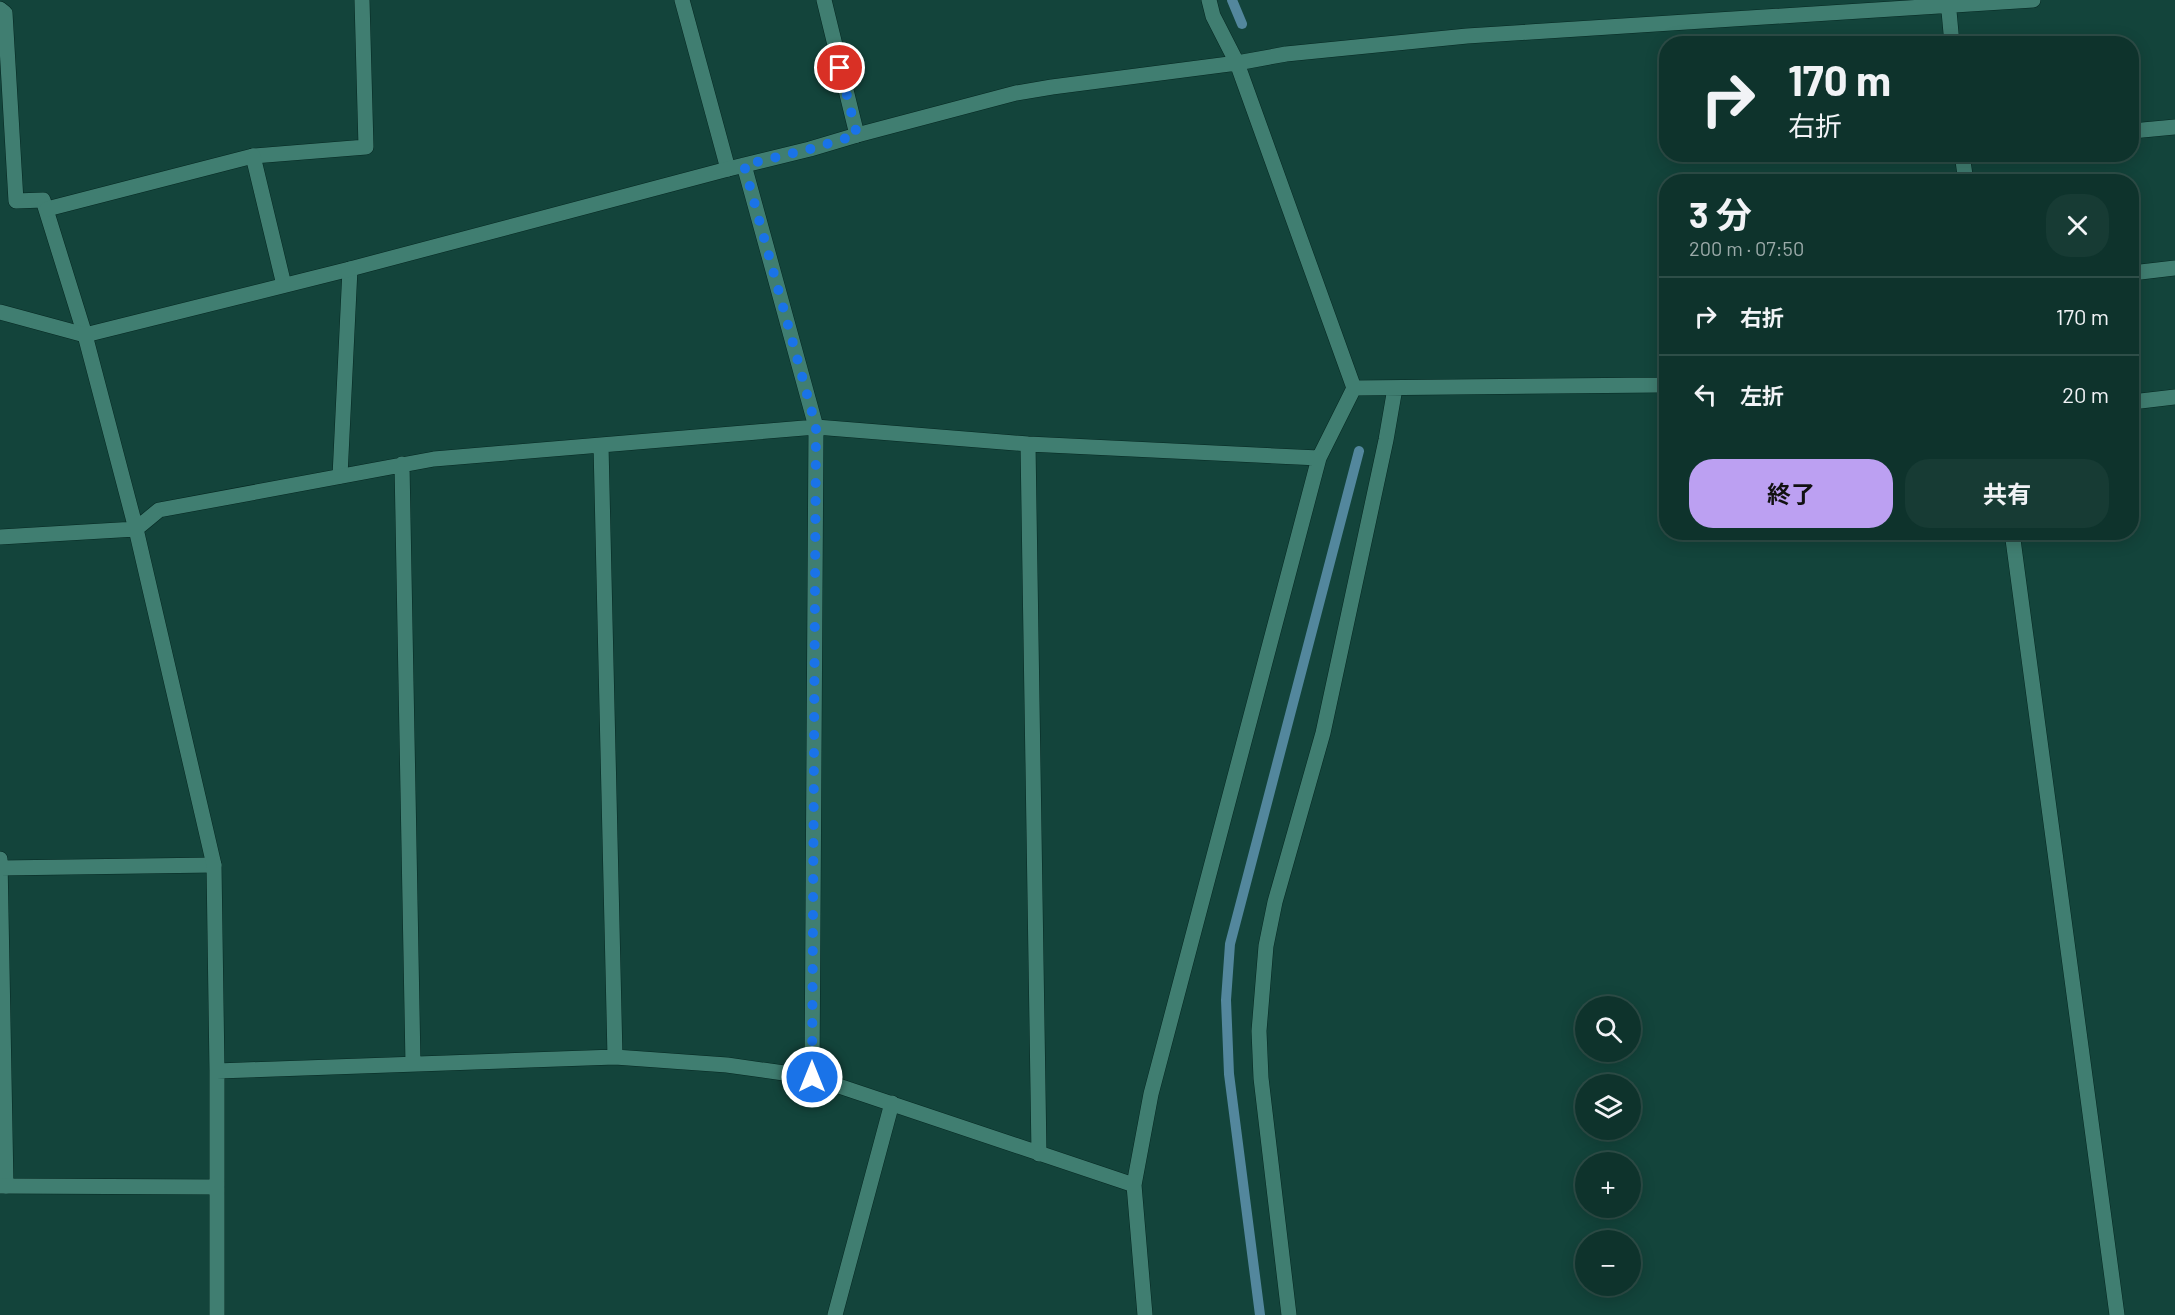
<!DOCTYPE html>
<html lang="ja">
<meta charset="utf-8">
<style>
:root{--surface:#0e332c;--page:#173b34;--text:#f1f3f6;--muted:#9baaa9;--line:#2e4e48;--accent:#bca0f2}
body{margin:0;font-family:Barlow,"Noto Sans JP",sans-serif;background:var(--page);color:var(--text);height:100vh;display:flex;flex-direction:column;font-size:22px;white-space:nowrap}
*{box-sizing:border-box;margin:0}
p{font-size:20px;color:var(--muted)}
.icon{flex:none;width:33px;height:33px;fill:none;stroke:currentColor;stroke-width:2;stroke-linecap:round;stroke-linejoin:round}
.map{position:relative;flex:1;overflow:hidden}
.details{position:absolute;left:1659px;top:174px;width:480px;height:366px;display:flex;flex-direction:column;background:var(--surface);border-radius:24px;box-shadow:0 3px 15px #0003,0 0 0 2px var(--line)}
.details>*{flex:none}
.top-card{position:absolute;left:1659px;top:36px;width:480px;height:126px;border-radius:24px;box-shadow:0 3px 15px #0003,0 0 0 2px var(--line);background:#0e332c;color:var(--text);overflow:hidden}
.buttons{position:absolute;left:1575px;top:996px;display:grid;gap:12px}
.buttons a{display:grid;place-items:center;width:66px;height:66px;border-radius:50%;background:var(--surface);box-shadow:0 3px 15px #0003,0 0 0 2px var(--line);font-size:30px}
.pin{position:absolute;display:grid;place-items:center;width:51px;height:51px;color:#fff;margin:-26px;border:3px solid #fff;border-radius:50%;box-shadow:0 2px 6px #0007}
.me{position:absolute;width:66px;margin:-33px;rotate:0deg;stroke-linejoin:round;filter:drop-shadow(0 0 4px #0008)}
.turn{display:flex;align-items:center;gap:21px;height:126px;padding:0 30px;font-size:27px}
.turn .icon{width:78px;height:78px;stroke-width:2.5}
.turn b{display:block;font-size:42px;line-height:51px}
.round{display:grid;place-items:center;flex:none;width:63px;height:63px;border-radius:24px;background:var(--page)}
.overview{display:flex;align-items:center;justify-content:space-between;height:102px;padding:0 30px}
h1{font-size:36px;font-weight:700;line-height:45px}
.action{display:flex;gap:12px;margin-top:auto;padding:12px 30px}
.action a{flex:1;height:69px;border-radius:24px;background:var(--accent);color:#111;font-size:24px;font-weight:700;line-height:69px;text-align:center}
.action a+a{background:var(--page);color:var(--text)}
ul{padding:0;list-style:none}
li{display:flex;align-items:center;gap:18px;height:78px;padding:0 30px;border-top:2px solid var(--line)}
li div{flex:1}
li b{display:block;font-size:22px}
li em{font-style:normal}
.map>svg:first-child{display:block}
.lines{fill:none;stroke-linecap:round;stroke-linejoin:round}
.stream{stroke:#53879d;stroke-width:10}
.service-casing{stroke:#062822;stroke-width:16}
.minor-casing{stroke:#062822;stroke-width:16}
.service{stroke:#407e71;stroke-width:15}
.minor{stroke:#407e71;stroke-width:15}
.route{stroke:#1a73e8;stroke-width:10;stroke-dasharray:0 18}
</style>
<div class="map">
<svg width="2175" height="1315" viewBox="0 0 2175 1315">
<rect width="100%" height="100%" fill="#13443b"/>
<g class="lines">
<path class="stream" d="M1232,0l10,24
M1260,1315l-31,-241 -3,-74 4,-56 129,-493"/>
<g class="service-casing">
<path id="service" d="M682,0l46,169
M824,0l33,135
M0,9l5,4 11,188 27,-1 42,135
M253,156l113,-9 -4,-147
M340,476l10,-207
M0,859l6,327
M0,868l214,-3"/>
</g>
<g class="minor-casing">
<path id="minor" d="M1948,0l4,44
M2132,131l43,-4
M1962,154l4,28
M744,165l72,262 -4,650
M47,209l206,-53 31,129
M2132,273l43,-5
M0,312l85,23 265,-66 378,-100 82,-20 47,-14 159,-42 36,-6 185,-24 49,-9 181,-18 566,-36
M85,335l51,194 78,336 3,206v244
M1354,388l305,-3 7,-3
M2132,402l43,-5
M1028,444l11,710
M601,445l14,612
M402,464l11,600
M2012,532l105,783
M0,537l136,-8 23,-19 275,-51 382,-32 212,17 291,14 35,-70 -117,-325 -24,-47 -4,-16
M217,1071l398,-14 112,8 85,12 322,108
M0,1186l217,1
M835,1315l57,-212
M1145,1315l-11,-130 17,-91 168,-636
M1289,1315l-28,-237 -2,-47 7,-85 9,-44 48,-169 63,-293 9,-52"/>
</g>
<use href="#service" class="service"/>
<use href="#minor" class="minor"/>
</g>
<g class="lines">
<path class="route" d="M812,1077l4,-650 -72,-262 66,-16 47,-14 -17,-67"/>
</g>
</svg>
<div class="buttons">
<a><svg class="icon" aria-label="search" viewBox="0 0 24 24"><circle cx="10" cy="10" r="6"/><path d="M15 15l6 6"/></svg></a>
<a><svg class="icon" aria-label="layers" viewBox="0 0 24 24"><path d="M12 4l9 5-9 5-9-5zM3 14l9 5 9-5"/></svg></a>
<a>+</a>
<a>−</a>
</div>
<div class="pin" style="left:840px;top:68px;background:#d93025"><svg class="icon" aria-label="arrive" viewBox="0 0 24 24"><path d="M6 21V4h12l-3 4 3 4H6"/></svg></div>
<svg class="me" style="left:812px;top:1077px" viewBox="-20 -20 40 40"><circle r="17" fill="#1a73e8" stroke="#fff" stroke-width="3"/><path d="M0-11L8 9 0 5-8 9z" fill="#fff"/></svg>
<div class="top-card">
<div class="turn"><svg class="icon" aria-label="right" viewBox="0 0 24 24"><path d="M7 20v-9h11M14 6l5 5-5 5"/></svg><div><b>170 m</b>右折</div></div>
</div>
<section class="details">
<div class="overview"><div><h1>3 分</h1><p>200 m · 07:50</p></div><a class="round"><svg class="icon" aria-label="close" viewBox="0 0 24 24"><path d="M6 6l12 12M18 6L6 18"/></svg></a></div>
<ul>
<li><svg class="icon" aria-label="right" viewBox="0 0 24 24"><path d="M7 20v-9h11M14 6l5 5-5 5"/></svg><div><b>右折</b></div><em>170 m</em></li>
<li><svg class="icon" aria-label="left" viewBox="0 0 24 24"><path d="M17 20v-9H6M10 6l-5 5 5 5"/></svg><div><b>左折</b></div><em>20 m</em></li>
</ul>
<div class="action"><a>終了</a><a>共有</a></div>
</section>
</div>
